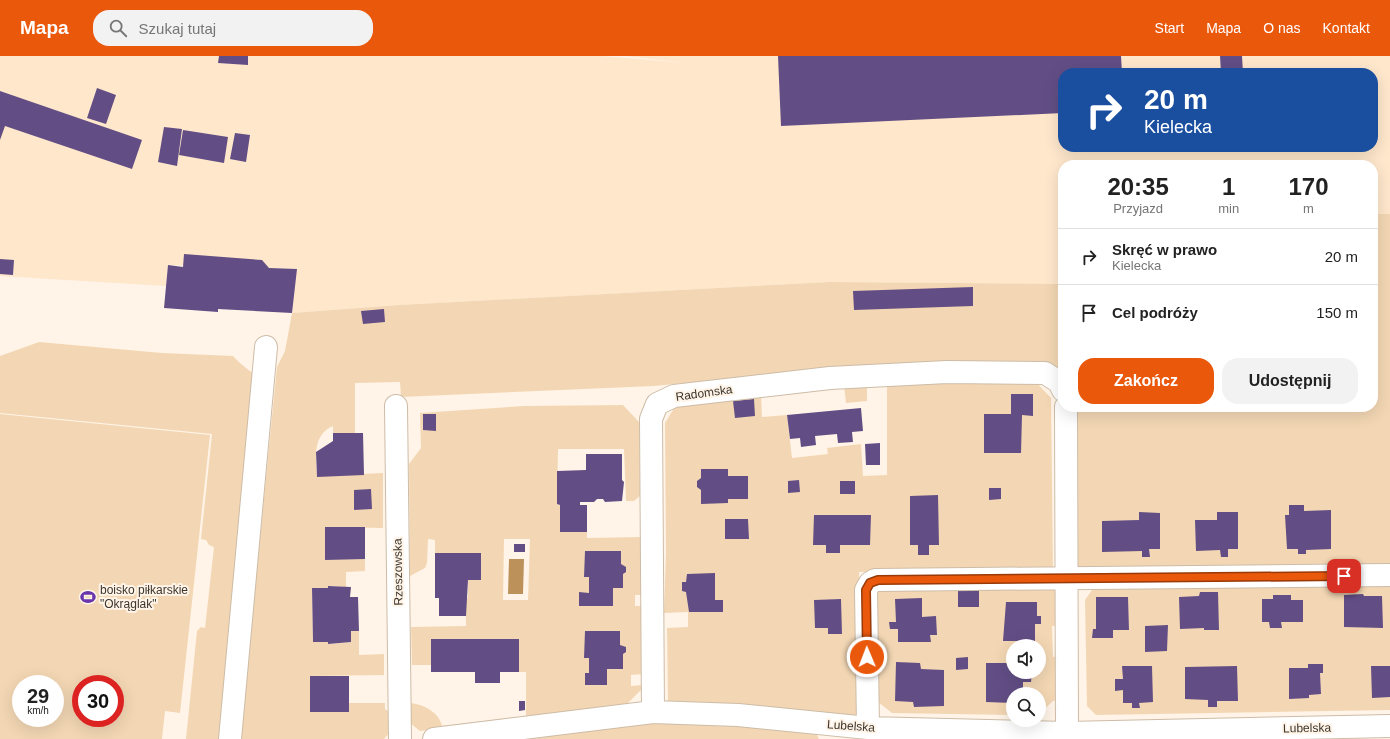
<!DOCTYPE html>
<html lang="pl">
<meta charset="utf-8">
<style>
:root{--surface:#fff;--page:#f2f2f2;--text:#222;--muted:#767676;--line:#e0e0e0;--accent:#ea580c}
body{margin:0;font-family:Arial,sans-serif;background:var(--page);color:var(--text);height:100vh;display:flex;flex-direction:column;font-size:15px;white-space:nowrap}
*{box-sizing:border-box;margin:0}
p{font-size:13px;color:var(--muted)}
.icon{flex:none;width:22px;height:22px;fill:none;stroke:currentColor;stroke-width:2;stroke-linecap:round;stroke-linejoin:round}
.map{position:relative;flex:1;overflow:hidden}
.sheet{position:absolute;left:1058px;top:104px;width:320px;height:252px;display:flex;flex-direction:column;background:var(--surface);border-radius:16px;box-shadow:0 4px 16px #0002}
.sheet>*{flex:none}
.banner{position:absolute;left:1058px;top:12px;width:320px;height:84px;border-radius:16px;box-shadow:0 4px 16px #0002;background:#1a4fa0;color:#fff;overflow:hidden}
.fabs{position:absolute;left:1006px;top:583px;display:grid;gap:8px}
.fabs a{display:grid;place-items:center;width:40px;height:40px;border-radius:50%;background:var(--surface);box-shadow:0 4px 16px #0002;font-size:20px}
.speed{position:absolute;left:12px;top:619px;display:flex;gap:8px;font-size:20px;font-weight:700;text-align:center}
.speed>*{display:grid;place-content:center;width:52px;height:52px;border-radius:50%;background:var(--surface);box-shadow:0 4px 16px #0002;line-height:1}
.speed small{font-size:10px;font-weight:400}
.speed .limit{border:6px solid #d22;background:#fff;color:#111}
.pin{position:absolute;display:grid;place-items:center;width:34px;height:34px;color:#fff;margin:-17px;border-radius:8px;box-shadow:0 2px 6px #0006}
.me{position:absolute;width:44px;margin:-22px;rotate:359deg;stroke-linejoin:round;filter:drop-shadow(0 0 3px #0008)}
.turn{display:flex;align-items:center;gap:14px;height:84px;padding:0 20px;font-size:18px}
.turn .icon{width:52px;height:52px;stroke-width:2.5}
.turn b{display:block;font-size:28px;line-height:34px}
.eta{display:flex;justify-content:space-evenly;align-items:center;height:68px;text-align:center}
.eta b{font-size:24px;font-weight:800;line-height:28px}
.primary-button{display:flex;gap:8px;margin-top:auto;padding:8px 20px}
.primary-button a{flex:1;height:46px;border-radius:16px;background:var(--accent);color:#fff;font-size:16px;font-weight:800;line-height:46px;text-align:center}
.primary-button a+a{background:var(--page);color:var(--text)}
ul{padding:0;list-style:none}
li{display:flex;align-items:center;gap:12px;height:56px;padding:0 20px;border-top:1px solid var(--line)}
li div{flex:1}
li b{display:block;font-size:15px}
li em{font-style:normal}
header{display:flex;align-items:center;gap:24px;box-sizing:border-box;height:56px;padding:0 20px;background:var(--accent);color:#fff}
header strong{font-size:19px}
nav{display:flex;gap:22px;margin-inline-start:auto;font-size:14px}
.search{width:280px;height:36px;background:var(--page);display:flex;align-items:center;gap:10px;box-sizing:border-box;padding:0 14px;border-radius:16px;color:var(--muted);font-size:15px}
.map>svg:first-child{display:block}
.built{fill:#fee7cb;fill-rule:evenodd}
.green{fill:#f3d7b4;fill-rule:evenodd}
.water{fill:#bd925a}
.building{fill:#624e85}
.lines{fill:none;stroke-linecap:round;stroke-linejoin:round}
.minor-casing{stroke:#cdbca7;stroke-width:24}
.minor{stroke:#fff;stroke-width:22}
.route-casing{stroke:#983908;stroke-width:10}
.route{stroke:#ea580c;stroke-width:7}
.labels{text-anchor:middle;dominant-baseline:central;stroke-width:4;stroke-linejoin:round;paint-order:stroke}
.street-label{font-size:12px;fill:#3c362d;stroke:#fff4e7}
.poi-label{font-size:12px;fill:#3c362d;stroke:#fff4e7;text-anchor:start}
</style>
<header>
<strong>Mapa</strong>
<div class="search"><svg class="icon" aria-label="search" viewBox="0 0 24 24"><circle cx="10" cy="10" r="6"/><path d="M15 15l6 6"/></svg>Szukaj tutaj</div>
<nav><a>Start</a><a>Mapa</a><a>O nas</a><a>Kontakt</a></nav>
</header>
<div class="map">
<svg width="1390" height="683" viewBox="0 0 1390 683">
<rect width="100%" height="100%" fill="#fff4e7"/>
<path class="built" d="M0,0h602l85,7 -62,-7h765v158h-17v-49h-310v119l-234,-2 -430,23 -107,8 4,-44 -128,-4 -2,21 -166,-10zM1063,17h310v74h-310z"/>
<path class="green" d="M1373,158h17v352l-318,2 -2,-161h303z
M829,226l234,2v98l-226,-14 -183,18 -253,11 -1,-15 -45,1v50h-22v-7c-21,9 -17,32 -16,50l66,-3v55l-58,-1v32h40v12l-19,1v15l-18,-1v2h-16l1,54h15l1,2 22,-2v-11h8v24l25,-1v21l-74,1v36l39,-9h36v6l8,6 -3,17 -6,7h-144l37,-372 8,-16 7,-38 107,-8z
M39,286l123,11 71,3c7,8 15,13 23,20l-35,363h-35l11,-108 4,-4 4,1 9,-81 -5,-2 -3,-5 -5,-1 11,-105 -212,-21v-57z
M1033,323l18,19 2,171 -194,3 3,147 -194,-17 -1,-74 21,-1v-15l-24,1 2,-60 -1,-130 11,-18 85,-10 1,22 25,-2 5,43 36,-4 -1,-6 34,-4 2,32 24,-1v-93z
M867,328v17l-21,2 -2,-17z
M623,349l16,17 1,74 -6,5h-8l-2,-52h-66l-1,55 3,1 1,27h26v6l54,-1 3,58h-9v11h9l-1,68 -12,1v11l11,-1v4l-16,16 -100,11v-44h-7v-33h-88v26h-19l-1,-38 55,-1v-27l2,-1v-18l13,-27h-46v-13l-7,-1 -1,24 -2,5 -15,8 -1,-112 12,-16 -1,-35 104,-7zM504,483h26l-2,61h-25z
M0,358l210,21 -30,278 -15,-2 -3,28h-162zM21,628h34v34h-34zM81,628h34v34h-34z
M1390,529v125l-294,5 -9,-9 -2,-106 9,-13z
M1054,533l2,2 4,35h-8l1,31 7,-1v44l-7,1 -14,13v-20h-26v21l-121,-2 -14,-11 -1,-112zM1013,590h26v26h-26z
M407,647c14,0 32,8 35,23l75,-9 1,2 -98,12 -10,-8z
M687,664l129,13 3,6h-324l144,-17z"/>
<path class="water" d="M509,503h15l-1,35h-15z"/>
<path class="building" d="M219,0h29v9l-30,-2z
M778,0h343l1,17h-59v40l-282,13z
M1220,0h22l1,17h-22z
M97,32l19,7 -10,29 -19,-6z
M0,35l142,49 -10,29 -127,-43 -5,14z
M164,71l18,2 -5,37 -19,-4z
M183,74l45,7 -4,26 -45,-8z
M235,77l15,2 -4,27 -16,-3z
M184,198l78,6 7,8 28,1 -5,44 -74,-4v3l-54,-4 4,-43 15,2z
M0,203l14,1 -1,15 -13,-1z
M973,231v19l-119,4 -1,-19z
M384,253l1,13 -22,2 -2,-13z
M1011,338h22v22l-11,-1 -1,38h-37v-39h27z
M754,343l1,17 -20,2 -2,-17z
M861,352l2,23 -11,1 1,10 -15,1 -1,-9 -22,2 1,9 -15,2 -1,-9 -10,1 -3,-24z
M423,358h13v17l-13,-1z
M333,377h30l1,42 -47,2 -1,-25 17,-11z
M880,387v22h-14l-1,-21z
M586,398h36v26l2,2 -2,19 -17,1 -2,-3h-6l-3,3h-14v3h7v27h-27v-27l-3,-1v-33l29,-1z
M701,413h27v7h20v23h-20v4l-27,1v-14l-4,-3v-6l4,-3z
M799,424l1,12 -12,1v-12z
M840,425h15v13h-15z
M989,432h12v11l-12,1z
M371,433l1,20 -18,1v-20z
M938,439l1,50h-10v10h-11v-10h-8v-49z
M1289,449h15v6l27,-1v39l-25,1v4h-8v-5h-11l-2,-34h4z
M1139,456l21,1v36h-11l1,8h-8v-6l-40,1v-31l37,-1z
M1217,456h21v37h-10v8h-7l-1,-7 -24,1 -1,-31h22z
M814,459h57l-1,30h-30v8h-14v-8h-13z
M725,463h23l1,20h-24z
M325,471h40v32l-40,1z
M514,488h11v8h-11z
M585,495h36v13l5,3v5l-3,2v14h-10v18h-34v-14l10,1v-16h-5z
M435,497h46v27h-13l-2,36h-27v-18h-4z
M715,517v27h8v12h-34l-3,-20 -4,-1v-9h4l1,-8z
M328,530l23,1 -1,10h8l1,34h-8v11l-23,2v-2h-15l-1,-54h16z
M958,533h21v18h-21z
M1200,536h18l1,38h-15v-2l-24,1 -1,-32 20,-1z
M1363,538l1,2h18l1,32 -39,-1v-32z
M1273,539h18v5h12v22h-22l1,6h-12l-1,-6h-7v-23h11z
M1096,541h32l1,33h-16v8h-21l1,-9h3z
M922,542v19l14,-1 1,19h-7l1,7h-33v-13h-8l-1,-7h7l-1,-23z
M841,543l1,35h-14v-6h-13l-1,-28z
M1006,546h31v14h4v8h-6v17h-32z
M1168,569l-1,26 -22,1v-26z
M585,575h35v14l6,2v5l-3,2v15h-16v16h-22v-12h4v-15h-5z
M431,583h88v33h-19v11h-25v-11h-44z
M968,601v12l-12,1v-12z
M896,606l24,1 1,6 23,1v36l-30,1 -1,-5 -18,-1z
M986,607h27v9h19l-1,10h-8v12h-10v9l-27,-1z
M1308,608h15v9h-3l1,21 -12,1v3l-20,1v-31h19z
M1122,610h30l1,36 -14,1 1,5h-8v-5h-9v-13l-8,1v-12h8z
M1237,610l1,35h-21v6h-9v-7l-23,-1v-32z
M1371,610h19v31l-18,1z
M310,620h39v36h-39z
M519,645h6v9l-6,1z"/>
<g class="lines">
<g class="minor-casing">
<path id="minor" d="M396,350l4,333
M1066,351l1,326
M653,656l-2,-293 6,-15 17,-8 156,-18 117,-6 98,1 14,9 4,8
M868,672l-2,-138 4,-7 5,-3 515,-5
M230,683l36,-392
M434,683l219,-27 85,3 130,13 199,5 323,-7"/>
</g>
<use href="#minor" class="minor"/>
</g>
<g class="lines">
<g class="route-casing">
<path id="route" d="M867,601l-1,-67 4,-7 8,-3 466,-4"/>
</g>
<use href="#route" class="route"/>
</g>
<defs>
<g id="stadium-bare" transform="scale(1.2)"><path d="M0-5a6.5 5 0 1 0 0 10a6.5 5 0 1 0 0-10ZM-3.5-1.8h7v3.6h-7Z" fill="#6a35ac" stroke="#fff4e7" stroke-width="2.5" paint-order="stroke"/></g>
</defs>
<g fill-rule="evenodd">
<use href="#stadium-bare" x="88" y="541"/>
</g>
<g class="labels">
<g class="street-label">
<text transform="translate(704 337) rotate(-8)">Radomska</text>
<text transform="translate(398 516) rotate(-91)">Rzeszowska</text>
<text transform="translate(851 670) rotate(4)">Lubelska</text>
<text transform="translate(1307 672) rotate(-1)">Lubelska</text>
</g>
<g class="poi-label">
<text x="100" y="534">boisko piłkarskie<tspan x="100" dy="14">"Okrąglak"</tspan></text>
</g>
</g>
</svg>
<div class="fabs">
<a><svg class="icon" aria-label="sound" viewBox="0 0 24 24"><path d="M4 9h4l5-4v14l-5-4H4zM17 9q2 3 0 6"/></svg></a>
<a><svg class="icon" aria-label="search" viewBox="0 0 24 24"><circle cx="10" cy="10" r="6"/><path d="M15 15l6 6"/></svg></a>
</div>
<div class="speed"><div>29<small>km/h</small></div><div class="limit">30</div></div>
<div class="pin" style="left:1344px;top:520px;background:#d93025"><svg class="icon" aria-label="arrive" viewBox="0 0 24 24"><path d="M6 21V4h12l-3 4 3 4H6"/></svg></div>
<svg class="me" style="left:867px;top:601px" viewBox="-20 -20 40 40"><circle r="17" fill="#ea580c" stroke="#fff" stroke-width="3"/><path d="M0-11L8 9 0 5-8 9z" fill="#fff"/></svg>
<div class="banner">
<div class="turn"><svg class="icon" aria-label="right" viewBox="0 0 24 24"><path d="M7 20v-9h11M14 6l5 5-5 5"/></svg><div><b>20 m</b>Kielecka</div></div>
</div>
<section class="sheet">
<div class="eta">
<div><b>20:35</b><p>Przyjazd</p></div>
<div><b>1</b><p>min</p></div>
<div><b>170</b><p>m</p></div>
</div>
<ul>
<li><svg class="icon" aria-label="right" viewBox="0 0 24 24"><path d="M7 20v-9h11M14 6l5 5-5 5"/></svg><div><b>Skręć w prawo</b><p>Kielecka</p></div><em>20 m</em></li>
<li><svg class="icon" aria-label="arrive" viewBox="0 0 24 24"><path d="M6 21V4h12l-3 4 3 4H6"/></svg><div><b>Cel podróży</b></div><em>150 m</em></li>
</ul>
<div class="primary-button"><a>Zakończ</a><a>Udostępnij</a></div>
</section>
</div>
